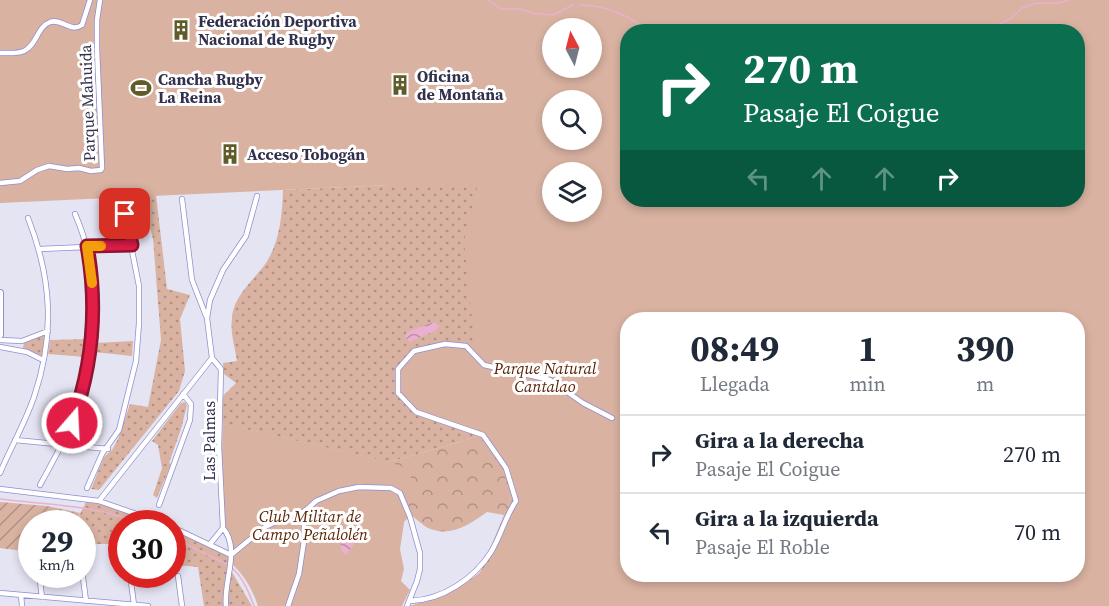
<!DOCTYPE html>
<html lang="es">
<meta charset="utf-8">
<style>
:root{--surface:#fff;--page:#f6f6f7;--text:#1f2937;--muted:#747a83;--line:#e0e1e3}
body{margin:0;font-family:"Source Serif 4",serif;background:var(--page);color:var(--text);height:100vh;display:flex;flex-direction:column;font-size:22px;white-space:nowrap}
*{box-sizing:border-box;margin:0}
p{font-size:20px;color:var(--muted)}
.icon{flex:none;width:33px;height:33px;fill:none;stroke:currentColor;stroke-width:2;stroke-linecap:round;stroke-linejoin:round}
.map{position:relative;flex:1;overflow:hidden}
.panel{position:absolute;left:620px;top:312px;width:465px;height:270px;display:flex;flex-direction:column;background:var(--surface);border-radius:24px;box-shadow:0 3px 9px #0003}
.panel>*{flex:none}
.guide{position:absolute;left:620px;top:24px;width:465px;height:183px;border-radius:24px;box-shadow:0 3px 9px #0003;background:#0b6e4f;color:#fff;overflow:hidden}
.needle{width:39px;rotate:353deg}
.fabs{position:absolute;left:542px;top:18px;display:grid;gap:12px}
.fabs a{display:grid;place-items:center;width:60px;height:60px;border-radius:50%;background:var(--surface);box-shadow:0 3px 9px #0003;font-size:30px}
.speed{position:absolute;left:18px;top:510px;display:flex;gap:12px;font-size:30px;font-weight:700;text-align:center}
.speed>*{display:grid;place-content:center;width:78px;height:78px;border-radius:50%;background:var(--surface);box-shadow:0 3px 9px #0003;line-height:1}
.speed small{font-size:15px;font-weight:400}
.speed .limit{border:9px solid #d22;background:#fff;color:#111}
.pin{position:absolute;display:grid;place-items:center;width:51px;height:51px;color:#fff;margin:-26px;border-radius:12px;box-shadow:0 3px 9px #0006}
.me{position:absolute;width:66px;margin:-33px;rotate:19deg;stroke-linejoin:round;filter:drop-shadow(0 0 4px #0008)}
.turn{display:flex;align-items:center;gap:21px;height:126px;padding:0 24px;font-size:27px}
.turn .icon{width:78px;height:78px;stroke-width:2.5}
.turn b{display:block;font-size:42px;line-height:51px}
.lanes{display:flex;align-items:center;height:57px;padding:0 24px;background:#0003;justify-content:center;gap:30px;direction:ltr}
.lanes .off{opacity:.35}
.eta{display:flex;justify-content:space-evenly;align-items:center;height:102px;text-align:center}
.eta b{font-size:36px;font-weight:700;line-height:42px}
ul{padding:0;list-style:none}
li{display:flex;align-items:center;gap:18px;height:78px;padding:0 24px;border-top:2px solid var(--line)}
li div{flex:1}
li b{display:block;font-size:22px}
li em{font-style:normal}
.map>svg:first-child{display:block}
.grass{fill:url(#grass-dots);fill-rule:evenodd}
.forest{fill:url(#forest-crowns)}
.park{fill:#d9b2a1;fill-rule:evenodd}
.garden{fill:url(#garden-furrows)}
.water{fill:url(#water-waves)}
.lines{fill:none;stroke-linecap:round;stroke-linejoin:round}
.stream{stroke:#ebafcf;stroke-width:1.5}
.minor-casing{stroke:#908dd3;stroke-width:6}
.tertiary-casing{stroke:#908dd3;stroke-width:8}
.minor{stroke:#fff;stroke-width:4.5}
.tertiary{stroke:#fff;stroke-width:6}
.route-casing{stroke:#92132f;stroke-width:15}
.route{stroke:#e11d48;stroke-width:10}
.slow{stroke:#f59e0b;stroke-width:10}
.labels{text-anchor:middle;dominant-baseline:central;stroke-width:6;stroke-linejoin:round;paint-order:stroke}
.poi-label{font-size:16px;font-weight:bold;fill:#32304d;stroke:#fff;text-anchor:start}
.street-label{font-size:16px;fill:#32304d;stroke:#fff}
.park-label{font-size:16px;font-style:italic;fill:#5a2304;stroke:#fff}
</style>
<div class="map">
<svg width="1109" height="606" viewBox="0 0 1109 606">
<defs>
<pattern id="grass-dots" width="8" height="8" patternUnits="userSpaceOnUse" patternTransform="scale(1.5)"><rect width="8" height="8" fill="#d9b2a1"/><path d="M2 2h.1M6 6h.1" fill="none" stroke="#b19185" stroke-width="1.8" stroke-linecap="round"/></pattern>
<pattern id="forest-crowns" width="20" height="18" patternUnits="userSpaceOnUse" patternTransform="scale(1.5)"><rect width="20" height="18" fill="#d9b2a1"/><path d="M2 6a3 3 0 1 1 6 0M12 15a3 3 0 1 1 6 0" fill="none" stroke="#b19185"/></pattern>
<pattern id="garden-furrows" width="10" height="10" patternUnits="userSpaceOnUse" patternTransform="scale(1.5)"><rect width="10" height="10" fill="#d9b2a1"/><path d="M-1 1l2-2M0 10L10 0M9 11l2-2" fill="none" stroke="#b19185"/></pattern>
<pattern id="water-waves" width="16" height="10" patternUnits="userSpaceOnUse" patternTransform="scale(1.5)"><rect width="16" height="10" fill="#ebafcf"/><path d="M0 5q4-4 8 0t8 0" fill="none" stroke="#bf8faa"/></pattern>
</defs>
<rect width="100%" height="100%" fill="#e4e4f3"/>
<path class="grass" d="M1109,0v606h-699l37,-11 33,-22 31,-75 -31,-62 -91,26 -166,-38v-28l13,-13 -12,-9 -1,-11 14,-2c-2,-14 -7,-29 -5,-42 1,-23 22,-39 34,-56 14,-22 16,-47 17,-73l107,-5 -109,-150zM552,28h39v40h-39zM627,32h450v168h-450zM552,100h39v40h-39zM552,172h39v40h-39zM627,320h450v254h-450z
M156,195l11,94 23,6 -10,24 5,52 -6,20 -80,99 -8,-1 13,-32 8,-7 6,-11 12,-35 18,3 13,-67 -8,-101 -10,-43z
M45,335l-3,21 -19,-8 1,-5z
M88,339l-2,18 -38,-3 2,-14z
M133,341l-1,15 -38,-4 2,-9z
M185,402l2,3 -6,24 -12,34 2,1 -14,34 -4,-3 9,-27 -4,-23 -6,-4 29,-38z
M87,500l75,23 -40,1 -1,20h-38l-1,-20h-7z
M172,528l35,15 27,15 -2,14 20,34h-48l-6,-39 -22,-2 -1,-13 -2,-1z"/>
<path class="forest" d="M223,424l166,38 91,-26 23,34 8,28 -7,17 -17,-3c-17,12 -37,26 -59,16 -6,-3 -11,-9 -16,-12l-9,6z"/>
<path class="park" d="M0,0h1109v606h-699c35,-10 66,-20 85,-54 9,-16 13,-34 23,-51l-12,-36 -20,-32 -69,-23 -16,-19 -1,-22 15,-17 29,-6 27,-1 3,-6 -10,-98 14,-57 -88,1 -390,18zM552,28h39v40h-39zM627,32h450v168h-450zM552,100h39v40h-39zM552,172h39v40h-39zM627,320h450v254h-450z
M223,424l166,38 23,8 -12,79 4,20 -3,12 9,9 -8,16h-144c-5,-15 -13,-30 -25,-41 2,-14 -6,-27 -8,-41 -3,-33 -4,-67 -2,-100z"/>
<path class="garden" d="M0,502l47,4 33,7 -5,10 -43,1 -1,28 -31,-4z"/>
<path class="water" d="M434,322l5,4 -2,4 -27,12 -5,-5 2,-5z
M342,530l4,7 5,1 3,6 -8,11 -5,-5v-6l-4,-5 1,-8z"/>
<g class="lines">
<path class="stream" d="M488,0l13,9h19l12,4 21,2 20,-10
M579,5c26,0 50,10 71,27
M961,32h13
M983,32l27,-13 12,-11 14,-5h23l10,-3
M0,499c47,6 96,5 140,25
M172,537l56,28
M232,568c11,9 17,25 22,38"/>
<g class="minor-casing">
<path id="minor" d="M0,53c7,0 18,1 24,-2 13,-6 13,-24 26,-29 12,-4 20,11 32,3l8,-25
M0,183l20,-2 17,-11 12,-4 18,3 12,-1 12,3 10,-1 1,-2 -5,-119v-29l3,-20
M182,199l10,81 14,36
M40,249l92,-4
M0,340l22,1 26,-10
M0,347l27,5 16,8
M212,358l9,11 -2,78 4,81c18,21 0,54 3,78
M15,440l93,9
M0,473c11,-26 25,-50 34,-76 21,-62 18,-118 -6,-179
M40,485c11,-20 22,-40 32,-61 27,-63 31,-147 3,-210
M87,488l15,-34 17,-24 17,-69 3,-38v-37l-14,-71
M0,489l99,12 66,23
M99,501l113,-143 -5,-40 3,-18 13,-30 23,-34 11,-40
M159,505l31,-85 1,-16 -8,-10
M172,527l59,28
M210,544l13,-16
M231,555l34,-28 29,-14 10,-1 12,-11 23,-10 20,-4 32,1 9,5 10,24 10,36v16l-3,12 -10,25
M82,570l4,31
M39,574l3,23
M130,574l4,31
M178,576l4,30
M0,593l148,13
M21,595l1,11
M410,601c32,-1 64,-22 81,-49 10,-16 14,-35 25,-51l-10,-33 -23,-33 -67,-23 -18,-19v-24l16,-18 31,-7 21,2 18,19 66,15 33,23 29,15
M288,606l11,-32 5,-33v-29"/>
</g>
<g class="tertiary-casing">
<path id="tertiary" d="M0,293v42"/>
</g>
<use href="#minor" class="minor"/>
<use href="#tertiary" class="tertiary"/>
</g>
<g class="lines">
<g class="route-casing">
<path id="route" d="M72,423c21,-58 26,-117 15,-177l45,-1 -7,-31"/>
</g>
<use href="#route" class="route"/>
<path class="slow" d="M92,283l-5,-37h14"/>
</g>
<defs>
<g id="building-bare" transform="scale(1.62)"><path d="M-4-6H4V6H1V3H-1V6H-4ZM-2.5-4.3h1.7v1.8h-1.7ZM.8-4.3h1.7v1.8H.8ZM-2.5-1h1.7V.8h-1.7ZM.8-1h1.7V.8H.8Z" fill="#605c29" stroke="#fff" stroke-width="2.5" paint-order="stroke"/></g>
<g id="stadium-bare" transform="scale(1.62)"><path d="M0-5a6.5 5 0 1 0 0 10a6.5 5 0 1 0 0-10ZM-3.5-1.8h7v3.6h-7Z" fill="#605c29" stroke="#fff" stroke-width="2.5" paint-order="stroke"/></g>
</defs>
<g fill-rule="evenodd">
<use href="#building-bare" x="181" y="30"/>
<use href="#building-bare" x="400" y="85"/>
<use href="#stadium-bare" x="141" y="88"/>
<use href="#building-bare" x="230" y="154"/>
</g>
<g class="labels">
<g class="poi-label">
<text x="198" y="21">Federación Deportiva<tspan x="198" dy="18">Nacional de Rugby</tspan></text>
<text x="417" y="76">Oficina<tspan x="417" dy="18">de Montaña</tspan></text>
<text x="158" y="79">Cancha Rugby<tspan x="158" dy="18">La Reina</tspan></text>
<text x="247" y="154">Acceso Tobogán</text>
</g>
<g class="street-label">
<text transform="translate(87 103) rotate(-92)">Parque Mahuida</text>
<text transform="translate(209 441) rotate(-90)">Las Palmas</text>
</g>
<g class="park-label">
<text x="545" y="368">Parque Natural<tspan x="545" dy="18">Cantalao</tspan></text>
<text x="310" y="516">Club Militar de<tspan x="310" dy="18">Campo Peñalolén</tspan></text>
</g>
</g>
</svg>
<div class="fabs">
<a><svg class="needle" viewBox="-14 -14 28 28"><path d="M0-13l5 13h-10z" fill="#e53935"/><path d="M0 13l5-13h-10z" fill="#747a83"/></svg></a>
<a><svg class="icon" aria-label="search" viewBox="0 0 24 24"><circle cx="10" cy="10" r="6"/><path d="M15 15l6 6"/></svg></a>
<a><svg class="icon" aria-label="layers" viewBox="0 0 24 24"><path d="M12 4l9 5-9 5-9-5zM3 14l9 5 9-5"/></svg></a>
</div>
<div class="speed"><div>29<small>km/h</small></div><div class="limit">30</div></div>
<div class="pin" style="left:125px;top:214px;background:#d93025"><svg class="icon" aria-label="arrive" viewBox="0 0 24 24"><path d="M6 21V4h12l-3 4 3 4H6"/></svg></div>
<svg class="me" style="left:72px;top:423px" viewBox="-20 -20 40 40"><circle r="17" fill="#e11d48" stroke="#fff" stroke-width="3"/><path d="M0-11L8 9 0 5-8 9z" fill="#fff"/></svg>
<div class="guide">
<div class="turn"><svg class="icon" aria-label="right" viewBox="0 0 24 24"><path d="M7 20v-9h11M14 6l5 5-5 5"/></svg><div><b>270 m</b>Pasaje El Coigue</div></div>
<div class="lanes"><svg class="icon off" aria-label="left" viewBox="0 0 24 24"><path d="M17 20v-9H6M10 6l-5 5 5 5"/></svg><svg class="icon off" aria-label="ahead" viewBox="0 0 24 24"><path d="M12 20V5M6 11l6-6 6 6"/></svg><svg class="icon off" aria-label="ahead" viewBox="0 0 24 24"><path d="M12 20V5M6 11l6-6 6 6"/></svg><svg class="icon" aria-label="right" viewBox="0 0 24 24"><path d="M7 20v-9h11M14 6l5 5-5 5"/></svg></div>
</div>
<section class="panel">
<div class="eta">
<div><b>08:49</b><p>Llegada</p></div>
<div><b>1</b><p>min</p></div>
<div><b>390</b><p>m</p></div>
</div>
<ul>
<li><svg class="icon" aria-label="right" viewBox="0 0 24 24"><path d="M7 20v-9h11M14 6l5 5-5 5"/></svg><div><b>Gira a la derecha</b><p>Pasaje El Coigue</p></div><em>270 m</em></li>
<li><svg class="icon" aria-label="left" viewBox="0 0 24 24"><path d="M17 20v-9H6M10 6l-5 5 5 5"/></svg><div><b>Gira a la izquierda</b><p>Pasaje El Roble</p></div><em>70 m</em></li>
</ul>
</section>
</div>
